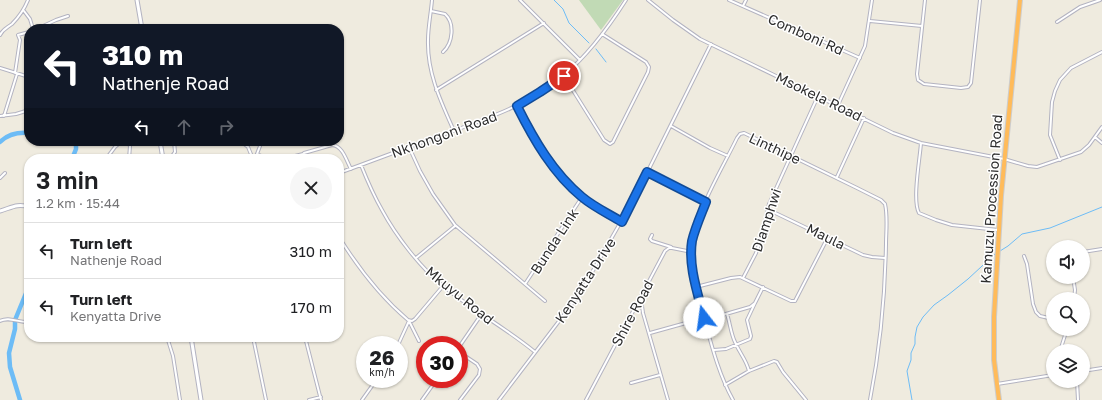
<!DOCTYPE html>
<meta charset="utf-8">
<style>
:root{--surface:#fff;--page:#f6f6f6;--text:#202124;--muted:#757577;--line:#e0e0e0}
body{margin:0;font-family:"Golos Text",sans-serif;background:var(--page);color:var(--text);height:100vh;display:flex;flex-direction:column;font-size:15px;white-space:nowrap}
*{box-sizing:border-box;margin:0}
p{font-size:13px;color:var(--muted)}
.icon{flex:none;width:22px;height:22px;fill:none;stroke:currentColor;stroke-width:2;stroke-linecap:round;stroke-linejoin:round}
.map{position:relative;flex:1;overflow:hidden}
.sheet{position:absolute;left:24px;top:154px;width:320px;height:188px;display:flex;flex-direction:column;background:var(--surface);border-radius:16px;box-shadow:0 1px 3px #0004}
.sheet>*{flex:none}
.hud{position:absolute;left:24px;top:24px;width:320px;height:122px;border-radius:16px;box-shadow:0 1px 3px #0004;background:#111827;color:#fff;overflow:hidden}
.fabs{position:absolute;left:1046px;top:240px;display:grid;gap:8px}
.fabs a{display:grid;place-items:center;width:44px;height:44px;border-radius:50%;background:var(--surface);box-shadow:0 1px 3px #0004;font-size:20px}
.speed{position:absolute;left:356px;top:336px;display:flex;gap:8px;font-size:20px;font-weight:700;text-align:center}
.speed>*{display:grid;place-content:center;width:52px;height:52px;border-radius:50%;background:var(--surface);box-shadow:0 1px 3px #0004;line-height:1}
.speed small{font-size:10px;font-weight:400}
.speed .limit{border:6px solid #d22;background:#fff;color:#111}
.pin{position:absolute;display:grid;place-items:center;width:34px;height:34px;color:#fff;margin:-17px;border:2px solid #fff;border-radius:50%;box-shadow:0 1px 4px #0007}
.me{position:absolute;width:44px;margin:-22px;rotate:345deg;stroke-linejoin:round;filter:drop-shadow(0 0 3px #0008)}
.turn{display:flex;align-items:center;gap:14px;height:84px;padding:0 12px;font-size:18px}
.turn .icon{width:52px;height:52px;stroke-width:2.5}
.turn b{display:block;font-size:28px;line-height:34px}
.lanes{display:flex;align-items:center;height:38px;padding:0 12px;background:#0003;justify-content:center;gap:20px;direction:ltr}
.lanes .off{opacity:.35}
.round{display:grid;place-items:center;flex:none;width:42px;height:42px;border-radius:21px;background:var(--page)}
.summary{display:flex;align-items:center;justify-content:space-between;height:68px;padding:0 12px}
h1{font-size:24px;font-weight:600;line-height:30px}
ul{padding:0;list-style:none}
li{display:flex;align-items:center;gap:12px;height:56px;padding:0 12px;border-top:1px solid var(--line)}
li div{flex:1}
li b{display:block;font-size:15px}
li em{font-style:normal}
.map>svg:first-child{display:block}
.cemetery{fill:#c1dab5}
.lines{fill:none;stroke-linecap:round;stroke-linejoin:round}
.stream{stroke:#6dbcf6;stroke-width:1}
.river{stroke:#6dbcf6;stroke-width:4.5}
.street-casing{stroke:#b3b3c1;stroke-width:4}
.secondary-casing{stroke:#b3b3c1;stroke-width:5}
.highway-casing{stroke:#cdcdcd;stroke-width:6}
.street{stroke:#fff;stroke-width:2}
.secondary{stroke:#fff;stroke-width:3}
.highway{stroke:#ffbb5a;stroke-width:4}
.route-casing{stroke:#114b97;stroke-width:10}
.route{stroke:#1a73e8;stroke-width:7}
.labels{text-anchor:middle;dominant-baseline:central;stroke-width:3;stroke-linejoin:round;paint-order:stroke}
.street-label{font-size:14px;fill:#2d2d2d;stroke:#fff}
</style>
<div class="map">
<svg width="1102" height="400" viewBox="0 0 1102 400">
<rect width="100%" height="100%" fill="#efebdf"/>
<path class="cemetery" d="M579,0h44l-22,30z"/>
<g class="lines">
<path class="stream" d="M554,0l9,9 6,14 20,20
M596,49l10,13
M1000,251l8,-5 14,-12 28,-6 52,-21
M912,400l-5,-29 4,-11v-7l4,-9v-7l2,-10 6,-10 11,-12 14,-10 20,-16 27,-25"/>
<path class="river" d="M0,142c8,-8 18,-10 29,-9
M72,159l4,-10v-8
M20,400l-10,-33 -1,-14 6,-24v-9l14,-34"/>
<g class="street-casing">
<path id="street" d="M432,0c-1,13 -4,27 -4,40 -1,33 13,62 26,91
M520,0l60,60
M648,0l25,20 27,19 193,94 28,10 83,16 24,7 9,1 44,-15 8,-7 13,-18
M729,0l131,58
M925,0l-8,74 1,6 6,4 37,4 7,-1 3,-4 9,-83
M743,6l3,-6
M24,11l6,8 3,10
M431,11l14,3c10,9 8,29 -2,38
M870,21l52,5
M1057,22l23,-15 20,-7
M41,27l15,-7 12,-4
M0,35c3,-6 7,-7 12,-11 8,-8 12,-14 16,-24
M0,68l29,9
M15,73l5,-33 -2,-5 11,-3
M564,76l40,64 6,4 3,-2 35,-70 1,-5 -3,-5 -44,-28
M436,90l108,-67
M838,105l27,-59 7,-46
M517,107c17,33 36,66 65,90 12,10 27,17 39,25
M0,116l16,-2 13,-4
M4,116l13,-42
M671,126l39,22 18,8
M1095,137l7,6
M126,141l4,5 -1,13
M240,141l8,6 5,12
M921,143c-1,15 -9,58 -2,70l17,7 16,5 46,5
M409,147l11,24 13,23 22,31 90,76
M257,154l11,5
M107,158l6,1
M106,159l9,-12 7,-6
M170,159l5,-7 -1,-11
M255,159l7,-18
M292,159l3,-3 8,-2
M303,159l1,-6 28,-8c11,1 14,15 19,24
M1060,160l-10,-25 2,-33 3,-11 5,-11 11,-12 31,-16
M361,165c6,15 13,31 21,45 14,26 38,57 61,76 29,24 63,42 92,66
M647,172l59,30
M339,173c33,-12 67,-25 100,-37 44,-16 89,-30 125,-61 23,-19 46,-50 62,-75
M837,177l27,-59
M0,178l5,-5
M767,209l96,46 9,2 13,1
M652,235l-2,4 2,2 19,6
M339,237c18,29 43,61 69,83l4,1 3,-2 28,-33
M1068,244l1,3
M1083,252l19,-3
M1024,256l3,8 6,40 3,8 4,4 13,3
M416,258l39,-32
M1073,277l2,13 -1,9
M743,278l13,-25 5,-14 8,-35 49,-108
M525,284l57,-87
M696,287l35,-9 9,-1 51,24h4l33,-64
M641,299l2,14 25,87
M727,314c3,9 4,20 8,28 5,12 11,17 14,29
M705,320l45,-13 5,-4 8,-16
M0,321c9,-5 19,2 29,1
M409,321l10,20
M650,333l54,-15
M167,337l6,19 7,44
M253,337l13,63
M305,337l16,63
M398,345l11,-24
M459,347l22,-32
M714,350l12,-1 24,-10 1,-3 -4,-16 8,-17
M1060,351l7,-22
M459,352l18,12 3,5 -1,6 -19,25
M1083,371l19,-3
M1077,381l1,19
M631,383l29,-8
M997,384l56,-9
M725,385l24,-14 25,-10 3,1 6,10 23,28
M309,400l12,-3
M362,400l15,-21
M422,400l15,-21
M499,400l70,-92 14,-20 52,-91 76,-153
M586,400l79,-149 4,-3h3l20,4
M733,400c-15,-27 -22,-57 -30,-86 -6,-24 -15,-51 -10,-75 7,-35 29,-70 44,-101l3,-4 4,-1 113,55 24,12 4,4c3,13 1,28 1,40 -1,53 -6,105 -16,156"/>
</g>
<g class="secondary-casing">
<path id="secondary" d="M137,0l5,29
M160,141l3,18
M0,211c11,-3 17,-8 29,-4
M191,337l10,63"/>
</g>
<g class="highway-casing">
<path id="highway" d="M999,400l-5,-40v-43l7,-121 19,-196"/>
</g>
<use href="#street" class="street"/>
<use href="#secondary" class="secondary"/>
<use href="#highway" class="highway"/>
</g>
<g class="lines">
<g class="route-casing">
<path id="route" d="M564,76l-24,16 -23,14c17,34 36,67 65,91 12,10 27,17 40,25l25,-50 59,30c-5,13 -11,26 -14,39 -4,25 6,53 12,77"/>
</g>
<use href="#route" class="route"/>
</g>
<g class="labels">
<g class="street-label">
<text transform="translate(806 34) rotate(24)">Comboni Rd</text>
<text transform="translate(819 96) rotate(26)">Msokela Road</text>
<text transform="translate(444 134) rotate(-20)">Nkhongoni Road</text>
<text transform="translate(775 148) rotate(25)">Linthipe</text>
<text transform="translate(991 199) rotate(-86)">Kamuzu Procession Road</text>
<text transform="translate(766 220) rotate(-72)">Diamphwi</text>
<text transform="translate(826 236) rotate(26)">Maula</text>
<text transform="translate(554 241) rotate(-57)">Bunda Link</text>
<text transform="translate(585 280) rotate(-57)">Kenyatta Drive</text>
<text transform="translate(460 295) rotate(39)">Mkuyu Road</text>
<text transform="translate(632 313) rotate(-62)">Shire Road</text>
</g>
</g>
</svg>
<div class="fabs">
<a><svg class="icon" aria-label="sound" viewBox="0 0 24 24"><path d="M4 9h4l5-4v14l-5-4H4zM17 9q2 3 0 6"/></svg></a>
<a><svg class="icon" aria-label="search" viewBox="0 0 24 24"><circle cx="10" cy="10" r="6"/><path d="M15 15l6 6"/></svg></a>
<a><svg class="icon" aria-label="layers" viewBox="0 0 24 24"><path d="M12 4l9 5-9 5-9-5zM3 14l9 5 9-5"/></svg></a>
</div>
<div class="speed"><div>26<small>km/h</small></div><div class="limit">30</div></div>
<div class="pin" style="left:564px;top:76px;background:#d93025"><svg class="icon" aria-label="arrive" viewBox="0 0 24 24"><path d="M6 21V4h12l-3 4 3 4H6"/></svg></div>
<svg class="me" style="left:704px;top:318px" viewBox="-20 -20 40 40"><circle r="19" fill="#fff"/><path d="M0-13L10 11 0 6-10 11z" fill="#1a73e8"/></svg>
<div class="hud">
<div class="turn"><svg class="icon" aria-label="left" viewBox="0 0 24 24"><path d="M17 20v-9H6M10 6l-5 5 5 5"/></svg><div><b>310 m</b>Nathenje Road</div></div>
<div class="lanes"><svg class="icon" aria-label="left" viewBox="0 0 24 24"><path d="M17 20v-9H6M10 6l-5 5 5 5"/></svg><svg class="icon off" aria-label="ahead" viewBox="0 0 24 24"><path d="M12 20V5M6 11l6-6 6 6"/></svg><svg class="icon off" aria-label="right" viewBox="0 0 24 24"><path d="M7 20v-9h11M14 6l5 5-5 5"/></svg></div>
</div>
<section class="sheet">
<div class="summary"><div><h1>3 min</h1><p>1.2 km · 15:44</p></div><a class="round"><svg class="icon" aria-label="close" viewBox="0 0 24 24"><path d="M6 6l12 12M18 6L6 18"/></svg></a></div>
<ul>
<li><svg class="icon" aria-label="left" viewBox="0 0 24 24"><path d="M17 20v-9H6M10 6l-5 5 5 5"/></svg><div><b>Turn left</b><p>Nathenje Road</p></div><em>310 m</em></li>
<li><svg class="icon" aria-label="left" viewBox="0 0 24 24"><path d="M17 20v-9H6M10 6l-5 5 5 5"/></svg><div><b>Turn left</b><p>Kenyatta Drive</p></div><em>170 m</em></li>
</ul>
</section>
</div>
